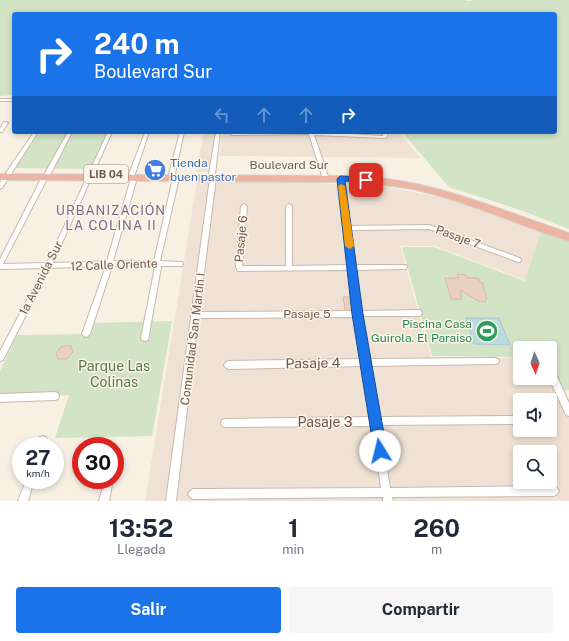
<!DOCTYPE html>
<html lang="es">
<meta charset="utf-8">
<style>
:root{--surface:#fff;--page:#f6f6f7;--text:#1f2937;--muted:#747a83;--accent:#1a73e8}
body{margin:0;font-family:"Public Sans",sans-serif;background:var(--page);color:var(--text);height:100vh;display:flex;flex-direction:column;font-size:15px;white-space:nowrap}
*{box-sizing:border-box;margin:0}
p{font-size:13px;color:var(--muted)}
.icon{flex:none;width:22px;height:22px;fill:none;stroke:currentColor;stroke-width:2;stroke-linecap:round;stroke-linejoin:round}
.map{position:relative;height:501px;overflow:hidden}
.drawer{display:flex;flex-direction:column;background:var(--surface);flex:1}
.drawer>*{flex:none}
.banner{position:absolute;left:12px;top:12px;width:545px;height:122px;border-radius:4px;box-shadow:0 2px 6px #0003;background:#1a73e8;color:#fff;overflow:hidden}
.needle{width:26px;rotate:177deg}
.buttons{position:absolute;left:513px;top:341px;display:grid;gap:8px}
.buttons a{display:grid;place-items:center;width:44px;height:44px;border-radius:4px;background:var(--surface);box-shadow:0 2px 6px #0003;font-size:20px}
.speed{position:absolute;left:12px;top:437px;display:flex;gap:8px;font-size:20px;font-weight:700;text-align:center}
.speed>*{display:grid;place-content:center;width:52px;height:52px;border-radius:50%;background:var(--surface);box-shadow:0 2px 6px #0003;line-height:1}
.speed small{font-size:10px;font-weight:400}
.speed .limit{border:6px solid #d22;background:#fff;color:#111}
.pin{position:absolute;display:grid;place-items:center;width:34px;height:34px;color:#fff;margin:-17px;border-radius:8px;box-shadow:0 2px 6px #0006}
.me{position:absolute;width:44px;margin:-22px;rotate:351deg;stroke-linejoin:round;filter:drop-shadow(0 0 3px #0008)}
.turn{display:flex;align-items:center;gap:14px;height:84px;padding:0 16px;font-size:18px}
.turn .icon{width:52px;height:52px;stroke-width:2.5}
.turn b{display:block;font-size:28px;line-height:34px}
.lanes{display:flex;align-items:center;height:38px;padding:0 16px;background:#0003;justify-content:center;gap:20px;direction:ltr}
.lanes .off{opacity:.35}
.eta{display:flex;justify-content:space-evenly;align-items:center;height:68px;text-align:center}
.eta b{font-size:24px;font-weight:700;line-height:28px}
.primary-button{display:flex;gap:8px;margin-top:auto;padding:8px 16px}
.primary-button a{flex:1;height:46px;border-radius:4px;background:var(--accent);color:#fff;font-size:16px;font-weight:700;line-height:46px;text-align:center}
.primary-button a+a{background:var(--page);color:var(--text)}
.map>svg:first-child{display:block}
.residential{fill:#efe2d4;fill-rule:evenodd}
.green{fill:#d2e4c5}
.water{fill:#bcdbdf;stroke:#a3cad0}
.building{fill:#ead0c0;stroke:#dbb7a2}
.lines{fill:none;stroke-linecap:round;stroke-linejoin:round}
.street-casing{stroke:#c8b8ac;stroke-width:2}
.highway-casing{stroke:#d6d0cd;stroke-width:2}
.street{fill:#fff;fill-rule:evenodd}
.highway{fill:#ebb4a3;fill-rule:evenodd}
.route{fill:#1a73e8;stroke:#114b97}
.slow{fill:#f59e0b}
.labels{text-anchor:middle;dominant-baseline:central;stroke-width:3;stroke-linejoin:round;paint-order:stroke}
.shield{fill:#fcf5ea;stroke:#99877c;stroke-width:1}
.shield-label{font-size:11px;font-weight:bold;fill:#6e584d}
.shop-label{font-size:12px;fill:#366cbe;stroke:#fcf5ea;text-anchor:start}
.street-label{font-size:12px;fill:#6e584d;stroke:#fcf5ea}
.leisure-label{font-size:12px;fill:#27864d;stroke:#fcf5ea;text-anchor:end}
.neighbourhood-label{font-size:13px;letter-spacing:1px;fill:#7d668a;stroke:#fcf5ea}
.near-street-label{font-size:14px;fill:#6e584d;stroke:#fcf5ea}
.near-park-label{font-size:14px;fill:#58784a;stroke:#fcf5ea}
</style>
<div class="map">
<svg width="569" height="501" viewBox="0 0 569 501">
<rect width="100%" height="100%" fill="#f9f0e4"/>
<path class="residential" d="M204,132h11l-6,40h-13z
M222,132h176l22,26 -200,-2z
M215,180l162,5 67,13 33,10 64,23 -16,49 -90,-34h-35l31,111 89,1v20h30v-4l19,42v85h-424l52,-320zM520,400h30v30h-30zM520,452h30v30h-30z"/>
<path class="green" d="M0,0h464l5,1 5,-1h95v229l-46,-18 -74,-24 -47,-55h153v-118h-541v81l-14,1z
M40,132h70l-17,37 -78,-1z
M541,231l28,10v149h-8l-11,-26v-16h-30v9l-88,-1 -30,-109h32l93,35 -2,-2z
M172,321l-20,115 -97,2 14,-43 -69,4v-28l17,-36 69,-1 3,-11z"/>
<path class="water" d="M466,318h33l11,27 -36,-1z"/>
<path class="building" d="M457,274l9,1 1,3h11l2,4h2l5,16 -2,4 -7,-1 -18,-11 2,9h-11l-6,-21h14z
M343,297h7l2,13h-7z
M62,346h9l2,6 -6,7h-9l-2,-6z"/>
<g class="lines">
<g class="street-casing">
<path id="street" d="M0,99h14v2h-14z
M4,122h2l2,1 -6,9h-2v-4z
M34,132h4l-27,42h-4l-1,-1z
M68,132h4l-21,41 -3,2 -2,-1 -1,-1z
M108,132h4l-59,131 54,-2 24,-83 3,-2 3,2 -24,83h41l19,-83 3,-2 2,1 1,1 -19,83 20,1h2l1,2 -1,2h-22l1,1 -13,73 -3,1 -3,-1 -1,-2 14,-71 -1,-2 -42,1 -22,68 -2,2 -2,1 -2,-1 -2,-2 24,-68 -56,2 -47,92 -3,1v-10l44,-83 -44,1v-10l42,-82 3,-2 3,2 -45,87 44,-1z
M145,132h4l-14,42 -3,2 -2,-1 -1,-1z
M180,132h4l-9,42 -3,2 -3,-2z
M216,132h4l-5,42 -3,2 -3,-2z
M318,132l65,4 1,-4h4l-1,5 -2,1 -71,-3 15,44 -3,2 -3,-2 -14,-45 -77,1 -2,-1 2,-1z
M6,175l3,2 -7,11 -2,1v-6l4,-7z
M213,176l3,2 -17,134 155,-1 -5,-41 -109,1h-2l-2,-4 5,-61 3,-2 3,2 -5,60h44v-60l3,-2 3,2v60l56,-1 -11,-86 3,-2 3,2 6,47 80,-1 91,33 1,2 -1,2h-2l-89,-33 -79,1 5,35h51l1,2 -1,2h-2l-49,1 6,41 58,-1 2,1 1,2 -1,2 -2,1h-57l7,43 126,-1 3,1 1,2 -1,2 -3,1 -125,2 9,51 141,-1v8l-140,1 10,63 164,-2 3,2 2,3 -2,3 -3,2 -162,1 1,4h-10v-4l-190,2 -3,-2 -2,-3 2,-3 3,-2 188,-1 -9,-62 -147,1 -3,-1 -1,-3 1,-3 3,-1 146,-2 -8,-51 -135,3 -3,-2 -1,-2 1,-2 3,-2 134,-2 -7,-42 -157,1 -22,183h-10l44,-323z
M550,367l3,1 16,35v13l-3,-1 -17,-37z
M55,392l3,1 1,3 -1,3 -3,1 -55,2v-8z
M43,436l3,1 1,3 -2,6h-8l3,-9z
M26,480h8l-6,21h-10z
M105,480h8l-4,21h-10z"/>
</g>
<g class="highway-casing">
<path id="highway" d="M0,174l340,2c25,1 51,2 76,8 52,11 102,32 153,49v8c-49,-15 -95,-37 -144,-49 -28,-7 -57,-9 -85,-10l-340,-2z"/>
</g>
<use href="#street" class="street"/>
<use href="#highway" class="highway"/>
</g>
<path class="route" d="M340,176l26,1 3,3 -3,2 -21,-1 18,133 24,137 -2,4 -5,2 -4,-2 -2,-4 -22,-137 -15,-135z"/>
<path class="slow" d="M341,184l4,2 9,60 -4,3 -5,-3 -7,-60z"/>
<defs>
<g id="supermarket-disc" transform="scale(1.15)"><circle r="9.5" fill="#3f7fe0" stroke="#fcf5ea"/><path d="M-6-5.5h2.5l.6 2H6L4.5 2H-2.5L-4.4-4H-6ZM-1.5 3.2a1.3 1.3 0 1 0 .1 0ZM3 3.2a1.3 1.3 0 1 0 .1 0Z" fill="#fff"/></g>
<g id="stadium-disc" transform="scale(1.15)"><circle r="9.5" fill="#2e9e5b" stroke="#fcf5ea"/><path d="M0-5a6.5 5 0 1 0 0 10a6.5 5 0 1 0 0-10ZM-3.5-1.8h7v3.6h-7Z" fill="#fff"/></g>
</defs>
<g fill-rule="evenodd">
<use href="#supermarket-disc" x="155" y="170"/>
<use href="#stadium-disc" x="487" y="331"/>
</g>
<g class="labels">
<rect class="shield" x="84" y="165" width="44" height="18" rx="3"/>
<g class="shield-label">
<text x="106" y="174">LIB 04</text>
</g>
<g class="shop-label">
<text x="170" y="163">Tienda<tspan x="170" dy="14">buen pastor</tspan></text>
</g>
<g class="street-label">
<text x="289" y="165">Boulevard Sur</text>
<text transform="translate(458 237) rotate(20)">Pasaje 7</text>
<text transform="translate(241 239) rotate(-85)">Pasaje 6</text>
<text transform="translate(114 265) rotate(-2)">12 Calle Oriente</text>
<text transform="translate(41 278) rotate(-63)">1a Avenida Sur</text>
<text x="307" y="314">Pasaje 5</text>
<text transform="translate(193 339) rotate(-83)">Comunidad San Martín I</text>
</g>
<g class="leisure-label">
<text x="472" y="324">Piscina Casa<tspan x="472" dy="14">Guirola. El Paraiso</tspan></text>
</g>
<g class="neighbourhood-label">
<text x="111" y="210">URBANIZACIÓN<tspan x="111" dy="15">LA COLINA II</tspan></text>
</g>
<g class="near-street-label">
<text transform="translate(313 363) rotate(-1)">Pasaje 4</text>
<text x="325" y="422">Pasaje 3</text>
</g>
<g class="near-park-label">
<text x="114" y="366">Parque Las<tspan x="114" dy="16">Colinas</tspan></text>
</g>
</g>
</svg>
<div class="buttons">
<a><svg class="needle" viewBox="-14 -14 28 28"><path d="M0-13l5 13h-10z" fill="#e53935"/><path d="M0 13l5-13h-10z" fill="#747a83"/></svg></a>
<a><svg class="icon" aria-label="sound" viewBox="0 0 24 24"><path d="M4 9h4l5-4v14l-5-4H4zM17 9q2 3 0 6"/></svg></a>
<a><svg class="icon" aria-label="search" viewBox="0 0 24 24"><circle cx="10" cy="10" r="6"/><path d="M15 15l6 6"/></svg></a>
</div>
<div class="speed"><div>27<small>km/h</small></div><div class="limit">30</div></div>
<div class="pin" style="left:366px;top:180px;background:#d93025"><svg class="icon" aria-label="arrive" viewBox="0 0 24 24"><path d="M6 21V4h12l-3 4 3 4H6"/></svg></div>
<svg class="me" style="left:380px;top:451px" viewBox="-20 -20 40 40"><circle r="19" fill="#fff"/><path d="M0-13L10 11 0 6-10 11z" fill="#1a73e8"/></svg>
<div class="banner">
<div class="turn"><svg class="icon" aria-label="right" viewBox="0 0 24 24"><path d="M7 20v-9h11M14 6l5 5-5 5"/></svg><div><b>240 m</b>Boulevard Sur</div></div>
<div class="lanes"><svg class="icon off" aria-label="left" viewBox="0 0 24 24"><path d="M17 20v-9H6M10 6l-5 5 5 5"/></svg><svg class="icon off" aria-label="ahead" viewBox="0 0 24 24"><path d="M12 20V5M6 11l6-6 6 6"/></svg><svg class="icon off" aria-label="ahead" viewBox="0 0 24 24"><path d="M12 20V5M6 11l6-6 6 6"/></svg><svg class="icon" aria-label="right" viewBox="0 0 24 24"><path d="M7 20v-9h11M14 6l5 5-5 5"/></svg></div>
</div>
</div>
<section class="drawer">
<div class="eta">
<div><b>13:52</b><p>Llegada</p></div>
<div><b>1</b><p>min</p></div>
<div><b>260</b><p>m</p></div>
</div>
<div class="primary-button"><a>Salir</a><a>Compartir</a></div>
</section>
